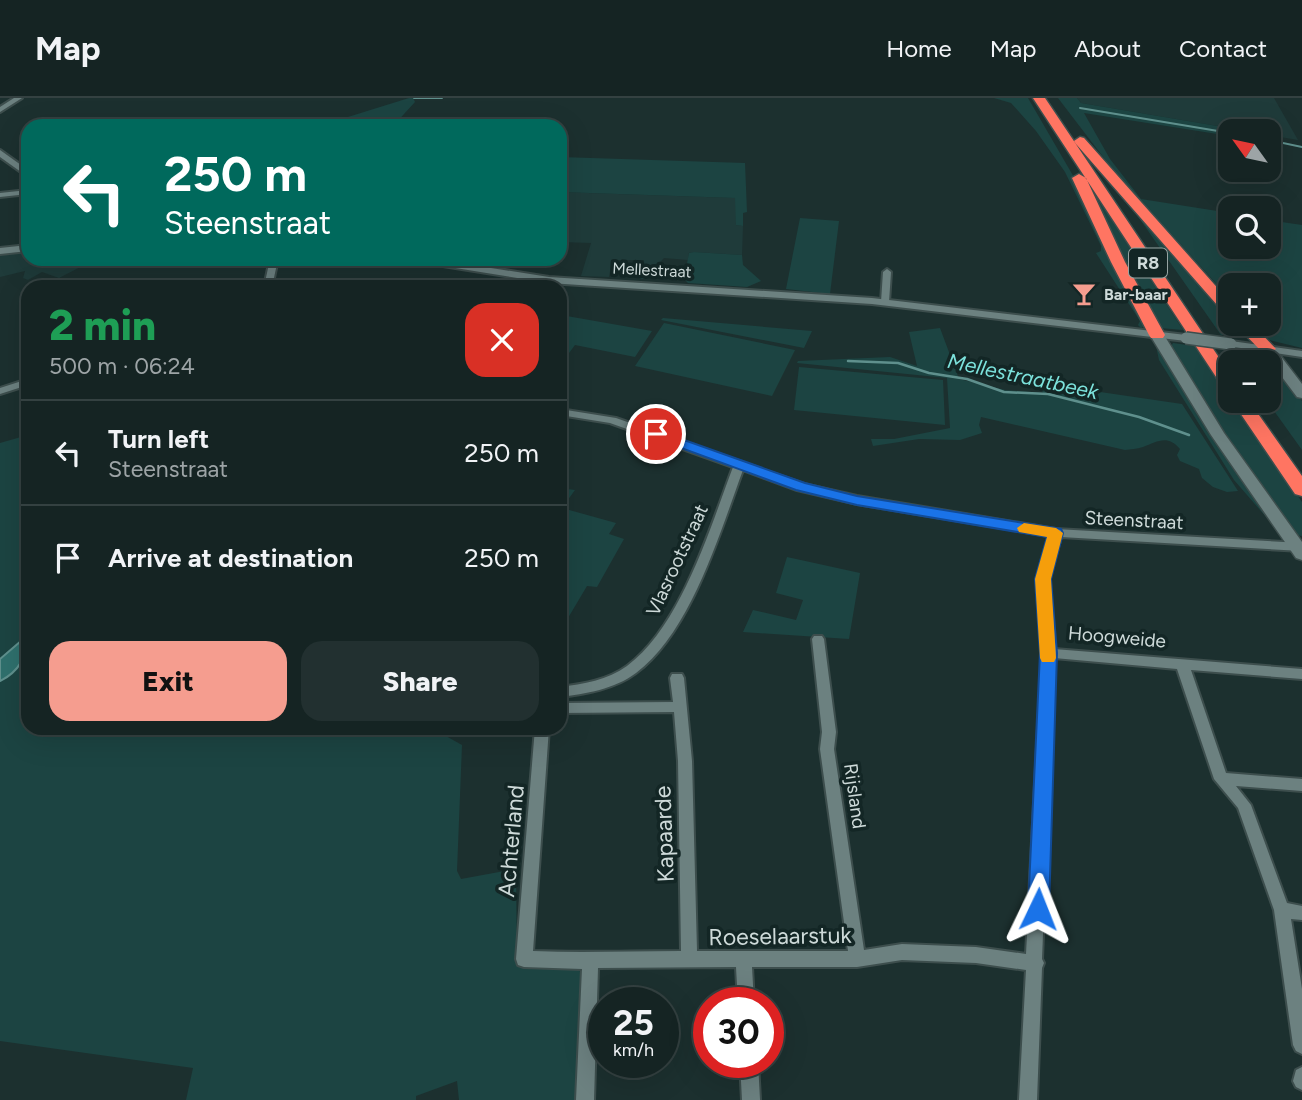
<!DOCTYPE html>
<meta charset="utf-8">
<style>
:root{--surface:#152423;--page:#223030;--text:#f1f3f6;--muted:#9da4a6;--line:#344141;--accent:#f59d8f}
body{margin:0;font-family:Figtree,sans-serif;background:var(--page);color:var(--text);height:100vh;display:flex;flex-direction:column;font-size:26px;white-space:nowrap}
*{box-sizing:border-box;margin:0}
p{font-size:23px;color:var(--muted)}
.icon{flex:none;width:38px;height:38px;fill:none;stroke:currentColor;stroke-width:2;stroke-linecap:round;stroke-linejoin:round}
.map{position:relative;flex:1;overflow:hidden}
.sheet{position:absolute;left:21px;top:182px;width:546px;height:455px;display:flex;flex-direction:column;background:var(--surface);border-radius:21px;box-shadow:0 7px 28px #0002,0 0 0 2px var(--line)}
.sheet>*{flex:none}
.top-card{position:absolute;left:21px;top:21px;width:546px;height:147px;border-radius:21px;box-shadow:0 7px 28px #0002,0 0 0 2px var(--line);background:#00695c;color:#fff;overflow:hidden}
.needle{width:46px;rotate:303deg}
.controls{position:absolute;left:1218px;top:21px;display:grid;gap:14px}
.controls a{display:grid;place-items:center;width:63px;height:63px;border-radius:14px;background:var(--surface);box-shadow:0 7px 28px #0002,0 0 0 2px var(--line);font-size:35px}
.speed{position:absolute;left:588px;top:889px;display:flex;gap:14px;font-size:35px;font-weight:700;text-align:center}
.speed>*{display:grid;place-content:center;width:91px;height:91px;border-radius:50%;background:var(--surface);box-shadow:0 7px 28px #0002,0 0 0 2px var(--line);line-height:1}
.speed small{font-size:18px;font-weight:400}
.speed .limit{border:10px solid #d22;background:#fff;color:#111}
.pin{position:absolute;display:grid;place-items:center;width:60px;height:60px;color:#fff;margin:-30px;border:4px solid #fff;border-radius:50%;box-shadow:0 2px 7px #0007}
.me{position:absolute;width:77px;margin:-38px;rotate:2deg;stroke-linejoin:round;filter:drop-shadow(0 0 5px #0008)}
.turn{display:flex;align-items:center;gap:24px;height:147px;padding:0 28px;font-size:32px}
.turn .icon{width:91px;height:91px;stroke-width:2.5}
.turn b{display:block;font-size:49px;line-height:60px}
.round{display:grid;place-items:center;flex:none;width:74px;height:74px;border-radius:21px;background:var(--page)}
.head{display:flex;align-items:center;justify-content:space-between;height:119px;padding:0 28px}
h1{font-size:42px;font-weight:800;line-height:52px;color:#1e9e55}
.primary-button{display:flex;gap:14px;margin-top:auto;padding:14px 28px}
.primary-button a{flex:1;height:80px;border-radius:21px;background:var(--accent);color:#111;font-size:28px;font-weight:800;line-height:80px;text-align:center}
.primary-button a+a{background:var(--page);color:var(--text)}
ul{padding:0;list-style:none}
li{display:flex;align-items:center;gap:21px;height:105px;padding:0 28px;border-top:2px solid var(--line)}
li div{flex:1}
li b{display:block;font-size:26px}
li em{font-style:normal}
header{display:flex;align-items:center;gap:42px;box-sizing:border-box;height:98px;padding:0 35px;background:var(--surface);border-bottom:2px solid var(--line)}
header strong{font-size:33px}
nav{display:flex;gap:38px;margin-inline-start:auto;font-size:24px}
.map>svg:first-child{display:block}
.built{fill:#1f3b3a}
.green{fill:#1c4442}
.water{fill:#2f706d;stroke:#5f908d;stroke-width:2}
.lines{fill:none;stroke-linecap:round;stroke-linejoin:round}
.stream-far1{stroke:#5f908d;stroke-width:2}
.stream{stroke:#5f908d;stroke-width:2.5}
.minor-casing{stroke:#3d4e4d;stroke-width:4}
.tertiary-casing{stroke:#3d4e4d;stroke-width:4}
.secondary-casing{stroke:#3d4e4d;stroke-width:3}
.motorway-casing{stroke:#3d4e4d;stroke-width:3}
.minor{fill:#6c8180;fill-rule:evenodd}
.tertiary{fill:#6c8180;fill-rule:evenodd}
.secondary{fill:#6c8180;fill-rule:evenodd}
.motorway{fill:#ff7562;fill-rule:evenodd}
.tertiary-bridge-casing{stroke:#3d4e4d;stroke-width:14;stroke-linecap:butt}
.tertiary-bridge{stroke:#6c8180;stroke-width:11}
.route{fill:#1a73e8;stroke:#114b97;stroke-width:2}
.slow{fill:#f59e0b}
.labels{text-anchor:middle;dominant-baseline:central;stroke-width:7;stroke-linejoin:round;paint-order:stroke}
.far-street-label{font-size:16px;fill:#cedad9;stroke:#132625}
.far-poi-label{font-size:16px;font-weight:bold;fill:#cedad9;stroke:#132625;text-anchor:start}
.shield{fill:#132625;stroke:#96a4a3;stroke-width:2}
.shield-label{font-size:18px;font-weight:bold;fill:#cedad9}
.street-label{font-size:19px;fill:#cedad9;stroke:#132625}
.water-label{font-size:21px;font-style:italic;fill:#7ce2dc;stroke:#132625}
.near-street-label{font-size:23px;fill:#cedad9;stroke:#132625}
</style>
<header>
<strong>Map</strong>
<nav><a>Home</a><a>Map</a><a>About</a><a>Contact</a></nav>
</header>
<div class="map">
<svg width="1302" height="1002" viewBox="0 0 1302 1002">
<rect width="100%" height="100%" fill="#1c302f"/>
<path class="built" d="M1077,0h197l24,42 -29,-5v-4h-22l-166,-28z
M560,94l176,6v27l7,1 -1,29 -48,-3 -5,1 -1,7 -24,-2 -20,21h-4l4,-19h-32l-3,17 -28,-1 10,-33 -31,-1z
M28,153v8h68l-37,19 -17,-6 -14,8 -5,-2 2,-7 -25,6v-23z"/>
<path class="green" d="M409,0h4l2,4 -22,24h-74z
M994,0h34l47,81 72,146 -6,3 -3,-3 2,-4 -44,-68 5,-2v-5l-36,-74 -29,-41 -25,-28z
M1058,0h19l4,5 166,28h-17v5l-146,-23 26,46 31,40 89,14v34h39v-27l33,5v123l-33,-8 -15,-16h15v-39h-39v14l-120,-133z
M560,59l185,6 2,49 -4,1v13l-7,-1 -1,-27 -175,-6z
M1082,76l101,156 -23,-2 -29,-48z
M1118,90l112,128v8h8l11,13 -28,-2z
M800,120l39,3 -9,73 -44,-5z
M694,154l48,3 1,10 18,16 -14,6 -59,-4 -4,-4 5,-26z
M561,217l91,16 -17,26 -60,-12 -15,20z
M663,220l149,13 -8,17 -143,-28z
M664,225l131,27 -23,46 -137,-30z
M940,230l19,51 46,11 38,3 -4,-10 143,21 56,87 -11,1 -14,-5 -11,-9 -3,-9 -19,-8 -3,-6 3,-6c-13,-15 -23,-7 -37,-2 -6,2 -13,2 -18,3l-144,-33 -2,8 3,8 -22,7 -41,-1 -46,7 -2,-7h23l56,-11 -3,-50 -150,-15 1,-2 92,-4 27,9 -8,-34z
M1173,245l21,3 108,156v34l-8,-1 -55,-76 -69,-111z
M1156,248l92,143 32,44 -46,-53 -75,-120z
M1232,253l34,4 36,46v49l-35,-49 2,-39h-29z
M799,269l144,13 2,45 -151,-15z
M28,337v293h413l3,7 18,10 -5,126 4,8 55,-10 1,97h58l8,9 -6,125h-118l-2,-19 -41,15v4h-230l7,-32 -193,-27v-598z
M560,390l15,2 -13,18 54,15 -7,11 15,5 -27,48 -10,-1 -19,32 -2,17h-6z
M787,459l73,16 -11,66 -106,-7 10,-22 43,10 7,-20 -27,-7z"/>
<path class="water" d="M28,537c0,20 -9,37 -28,46v-22z"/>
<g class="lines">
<path class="stream-far1" d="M414,0h28
M1080,10l150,25
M1269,42l33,7"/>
<path class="stream" d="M848,263l50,2 31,10 38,6 37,13 44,2 91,23 50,18"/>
<g class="minor-casing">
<path id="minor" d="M14,0h8l-22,14v-5z
M28,92v4l-28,3v-4z
M28,147v6l-28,3v-6z
M270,161h8l-6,28h-8z
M887,171l4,3 -2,30 -4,3 -4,-3 2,-30z
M28,281v6l-28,9v-6z
M560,311l56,9 188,66 53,12 199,33 246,14v8l-241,-14 -12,42 5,70 248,20v10l-111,-9 35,103 76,6v12l-66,-5 15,19 36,98 15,3v14l-11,-1 11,70v65l-6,-3 -3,-6 -19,-135 -36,-102 -24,-29 -37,-110 -123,-11 -12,301 2,4 -2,5 -5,132h-18l7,-130 -50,-7 -74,-3 -45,7h-105l2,36h-16l-2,-36 -138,1 -4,132h-18l6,-131 -58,-2 -6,-2 -2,-6 19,-231h14l-16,223c49,2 98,0 148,0l-3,-190 -4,-49 -114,1v-10l113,-1 -3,-24 2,-4h10l2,4 8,83 5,190h151l-28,-202 2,-17 -10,-93 2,-3h8l2,3 12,93 -2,17 30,201 38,-6 74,3 50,7 16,-301 -5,-74 12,-43 -192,-32 -60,-14 -54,-20c-23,62 -52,162 -107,203 -21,16 -51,21 -76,24v-10c23,-3 48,-7 67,-21 54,-40 83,-138 106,-199l-123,-44 -50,-8z
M740,964h18l2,38h-18z
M1302,969v23l-6,-3 -3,-6 3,-11z"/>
</g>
<g class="tertiary-casing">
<path id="tertiary" d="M0,52l28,20v7l-28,-20z
M413,161h21l115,18 323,21 314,37 5,3 -5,3 -314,-37 -323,-21 -131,-21z
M1231,243l71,10v6l-75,-11v-4z"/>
</g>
<g class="secondary-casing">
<path id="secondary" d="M1157,233l7,4 60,98 78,109v18l-6,-2 -85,-123 -61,-100z
M1268,247l5,1 29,38v14l-5,-1 -36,-48z"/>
</g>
<g class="motorway-casing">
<path id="motorway" d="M1033,0h12l185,276v17l-8,-5z
M1080,39l4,1 146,164v14l-5,-2 -149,-170 -2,-3z
M1079,76l7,4 39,84 40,73 -2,3h-12l-2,-3 -38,-73 -39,-84z
M1235,226h17l24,25 -8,5 -6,-2z
M1232,303h17l53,75v20l-7,-2z"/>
</g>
<use href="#minor" class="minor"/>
<use href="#tertiary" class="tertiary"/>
<use href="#secondary" class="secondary"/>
<use href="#motorway" class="motorway"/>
<g class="tertiary-bridge-casing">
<path id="tertiary-bridge" d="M1186,240l45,6"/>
</g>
<use href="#tertiary-bridge" class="tertiary-bridge"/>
</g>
<path class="route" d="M656,332l149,53 52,13 204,33 2,4 -12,46 6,74 -8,256 -3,7 -8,3 -7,-3 -3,-7 12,-256 -5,-74 12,-42 -190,-32 -61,-15 -145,-53 -2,-3z"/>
<path class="slow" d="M1024,425l32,5 7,5 -12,46 5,79 -2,4h-12l-2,-4 -5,-79 12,-42 -28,-5 -2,-4z"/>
<defs>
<g id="bar-bare" transform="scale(1.89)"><path d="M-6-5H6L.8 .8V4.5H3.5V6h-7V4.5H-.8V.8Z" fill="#f59d8f" stroke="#132625" stroke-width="2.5" paint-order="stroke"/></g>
</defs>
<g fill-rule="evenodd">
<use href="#bar-bare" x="1084" y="196"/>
</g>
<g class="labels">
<g class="far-street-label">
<text transform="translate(652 172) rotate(3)">Mellestraat</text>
</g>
<g class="far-poi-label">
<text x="1104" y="196">Bar-baar</text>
</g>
<rect class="shield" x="1129" y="150.5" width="38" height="29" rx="5"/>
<g class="shield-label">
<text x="1148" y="165">R8</text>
</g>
<g class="street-label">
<text transform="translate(1134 422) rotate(3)">Steenstraat</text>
<text transform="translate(677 462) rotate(-65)">Vlasrootstraat</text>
<text transform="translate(1117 539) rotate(5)">Hoogweide</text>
<text transform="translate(855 698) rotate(82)">Rijsland</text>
</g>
<g class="water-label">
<text transform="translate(1023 278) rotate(12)">Mellestraatbeek</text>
</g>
<g class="near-street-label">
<text transform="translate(664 736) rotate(-92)">Kapaarde</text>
<text transform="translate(511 743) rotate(-85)">Achterland</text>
<text transform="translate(780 838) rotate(-1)">Roeselaarstuk</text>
</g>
</g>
</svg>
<div class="controls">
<a><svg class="needle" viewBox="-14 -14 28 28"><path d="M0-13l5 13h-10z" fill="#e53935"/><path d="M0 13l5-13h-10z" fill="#9da4a6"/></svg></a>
<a><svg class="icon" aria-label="search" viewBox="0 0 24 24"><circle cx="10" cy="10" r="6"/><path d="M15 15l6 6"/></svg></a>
<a>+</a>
<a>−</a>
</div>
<div class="speed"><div>25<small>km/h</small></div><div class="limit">30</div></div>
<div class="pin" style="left:656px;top:336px;background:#d93025"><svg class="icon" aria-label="arrive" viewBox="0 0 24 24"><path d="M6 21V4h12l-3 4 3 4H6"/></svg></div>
<svg class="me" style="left:1038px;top:811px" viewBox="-20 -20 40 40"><path d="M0-17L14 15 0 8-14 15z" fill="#1a73e8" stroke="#fff" stroke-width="4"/></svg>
<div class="top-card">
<div class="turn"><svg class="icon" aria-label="left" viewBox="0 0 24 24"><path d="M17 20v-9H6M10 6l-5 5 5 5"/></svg><div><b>250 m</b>Steenstraat</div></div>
</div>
<section class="sheet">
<div class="head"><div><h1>2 min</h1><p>500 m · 06:24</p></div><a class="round" style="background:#d93025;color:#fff"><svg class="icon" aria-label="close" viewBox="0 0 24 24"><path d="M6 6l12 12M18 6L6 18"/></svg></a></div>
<ul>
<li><svg class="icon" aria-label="left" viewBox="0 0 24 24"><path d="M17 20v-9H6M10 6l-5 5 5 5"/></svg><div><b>Turn left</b><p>Steenstraat</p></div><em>250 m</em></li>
<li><svg class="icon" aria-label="arrive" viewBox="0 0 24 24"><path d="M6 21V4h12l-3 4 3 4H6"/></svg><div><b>Arrive at destination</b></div><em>250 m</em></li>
</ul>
<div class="primary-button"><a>Exit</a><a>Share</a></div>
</section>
</div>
